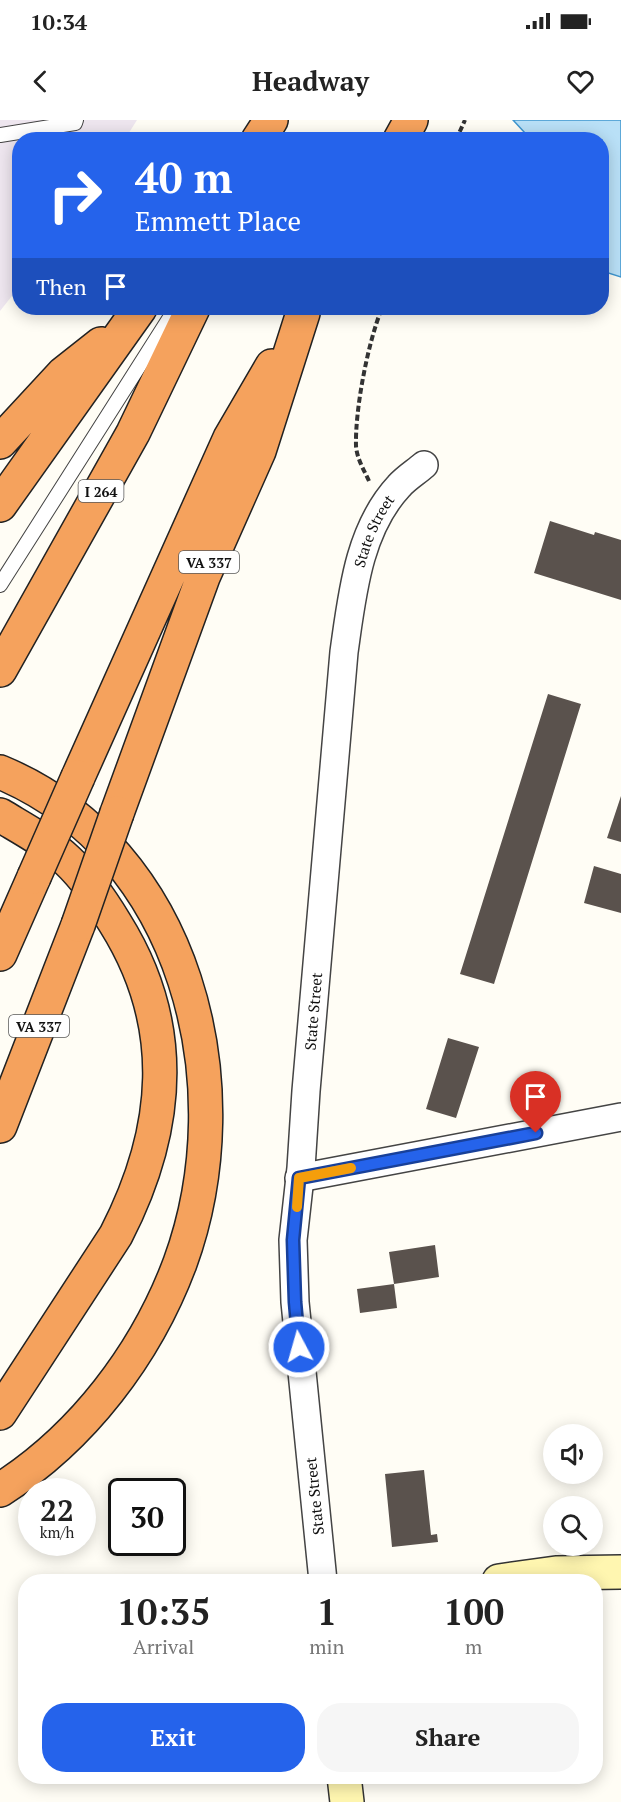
<!DOCTYPE html>
<style>
:root{--surface:#fff;--page:#f6f6f6;--text:#222;--muted:#767676;--accent:#2563eb}
body{margin:0;font-family:"PT Serif",serif;background:var(--page);color:var(--text);height:100vh;display:flex;flex-direction:column;font-size:22px;white-space:nowrap}
*{box-sizing:border-box;margin:0}
p{font-size:20px;color:var(--muted)}
.icon{flex:none;width:33px;height:33px;fill:none;stroke:currentColor;stroke-width:2;stroke-linecap:round;stroke-linejoin:round}
.map{position:relative;flex:1;overflow:hidden}
.side{position:absolute;left:18px;top:1454px;width:585px;height:210px;display:flex;flex-direction:column;background:var(--surface);border-radius:24px;box-shadow:0 3px 15px #0003}
.side>*{flex:none}
.banner{position:absolute;left:12px;top:12px;width:597px;height:183px;border-radius:24px;box-shadow:0 3px 15px #0003;background:#2563eb;color:#fff;overflow:hidden}
.fabs{position:absolute;left:543px;top:1304px;display:grid;gap:12px}
.fabs a{display:grid;place-items:center;width:60px;height:60px;border-radius:50%;background:var(--surface);box-shadow:0 3px 15px #0003;font-size:30px}
.speed{position:absolute;left:18px;top:1358px;display:flex;gap:12px;font-size:30px;font-weight:700;text-align:center}
.speed>*{display:grid;place-content:center;width:78px;height:78px;border-radius:50%;background:var(--surface);box-shadow:0 3px 15px #0003;line-height:1}
.speed small{font-size:15px;font-weight:400}
.speed .limit{border:3px solid #111;border-radius:9px;background:#fff;color:#111}
.pin{position:absolute;display:grid;place-items:center;width:51px;height:51px;color:#fff;margin:-62px -26px;border-radius:50% 50% 50% 0;rotate:-45deg;box-shadow:0 0 6px #0007}
.pin .icon{rotate:45deg}
.me{position:absolute;width:66px;margin:-33px;rotate:354deg;stroke-linejoin:round;filter:drop-shadow(0 0 4px #0008)}
.turn{display:flex;align-items:center;gap:21px;height:126px;padding:0 24px;font-size:27px}
.turn .icon{width:78px;height:78px;stroke-width:2.5}
.turn b{display:block;font-size:42px;line-height:51px}
.then{display:flex;align-items:center;height:57px;padding:0 24px;background:#0003;gap:12px;font-size:22px}
.eta{display:flex;justify-content:space-evenly;align-items:center;height:102px;text-align:center}
.eta b{font-size:36px;font-weight:600;line-height:42px}
.button{display:flex;gap:12px;margin-top:auto;padding:12px 24px}
.button a{flex:1;height:69px;border-radius:24px;background:var(--accent);color:#fff;font-size:24px;font-weight:600;line-height:69px;text-align:center}
.button a+a{background:var(--page);color:var(--text)}
.status{display:flex;justify-content:space-between;align-items:center;height:42px;padding:0 30px;background:var(--surface);direction:ltr}
.status svg{height:16px;fill:currentColor}
header{display:flex;justify-content:space-between;align-items:center;height:78px;padding:0 24px;background:var(--surface);font-size:27px;font-weight:600}
.map>svg:first-child{display:block}
.industrial{fill:#eee6ef}
.water{fill:#b9e0f7;stroke:#3f96cf;stroke-width:1.5}
.building{fill:#5a524d}
.lines{fill:none;stroke-linecap:round;stroke-linejoin:round}
.lane-casing{stroke:#444;stroke-width:16}
.street-casing{stroke:#444;stroke-width:30}
.secondary-casing{stroke:#333;stroke-width:36}
.highway-casing{stroke:#222;stroke-width:36}
.path{stroke:#333;stroke-width:4;stroke-dasharray:6 3;stroke-linecap:butt}
.lane{stroke:#fff;stroke-width:14}
.street{stroke:#fff;stroke-width:27}
.secondary{stroke:#fff6b0;stroke-width:33}
.highway{stroke:#f5a25d;stroke-width:33}
.highway-bridge-casing{stroke:#222;stroke-width:36;stroke-linecap:butt}
.highway-bridge{stroke:#f5a25d;stroke-width:33}
.route-casing{stroke:#184099;stroke-width:15}
.route{stroke:#2563eb;stroke-width:10}
.slow{stroke:#f59e0b;stroke-width:10}
.labels{text-anchor:middle;dominant-baseline:central;stroke-width:6;stroke-linejoin:round;paint-order:stroke}
.shield{fill:#fff;stroke:#585858;stroke-width:1.5}
.shield-label{font-size:14px;font-weight:bold;fill:#111}
.street-label{font-size:15px;fill:#111;stroke:#fff}
</style>
<div class="status"><b>10:34</b><svg viewBox="0 0 49 12"><path d="M0 12V9h3v3zM5 12V6h3v6zM10 12V3h3v9zM15 12V0h3v12zM26 1h20v11H26zM47 4h2v5h-2z"/></svg></div>
<header><svg class="icon" aria-label="back" viewBox="0 0 24 24"><path d="M15 5l-7 7 7 7"/></svg>Headway<svg class="icon" aria-label="heart" viewBox="0 0 24 24"><path d="M12 20l-8-8c-3-5 5-10 8-4 3-6 11-1 8 4z"/></svg></header>
<div class="map">
<svg width="621" height="1682" viewBox="0 0 621 1682">
<rect width="100%" height="100%" fill="#fffdf5"/>
<path class="industrial" d="M0,0h137l-12,19 -105,1 -1,147 -19,24z"/>
<path class="water" d="M513,0h108v157l-19,-6v-131l-73,-1 -4,-6z"/>
<path class="building" d="M550,401l44,14 1,-3 26,8v60l-87,-27z
M548,574l33,10 -87,280 -34,-10z
M621,676v46l-14,-4z
M594,746l27,8v39l-37,-10z
M448,918l31,9 -23,71 -30,-9z
M435,1125l4,32 -45,7 3,24 -37,5 -3,-24 37,-5 -5,-32z
M424,1350l7,65 6,-1 1,8 -46,5 -7,-73z"/>
<g class="lines">
<g class="lane-casing">
<path id="lane" d="M0,15l75,-12 1,-3
M0,465l176,-277"/>
</g>
<g class="street-casing">
<g id="street">
<path d="M299,1058l322,-61"/>
<path id="s1" d="M323,1461l-28,-279 -2,-62 8,-72 5,-77 38,-439c8,-56 14,-122 55,-166 7,-8 17,-14 25,-21"/>
</g>
</g>
<g class="secondary-casing">
<path id="secondary" d="M499,1461l57,-8 65,-1
M344,1656l3,26"/>
</g>
<g class="highway-casing">
<path id="highway" d="M258,20l13,-20
M400,20l11,-20
M0,322l63,-68 38,-30
M0,385l140,-197
M0,550l133,-237 60,-125
M0,652c187,78 245,313 180,491 -34,91 -98,175 -180,227
M78,657l152,-339 42,-72
M117,693l86,-236 56,-126 44,-138
M0,695c23,14 48,27 68,46 19,18 33,39 47,62 64,102 55,207 1,312l-116,178
M0,834l34,-77
M0,1006l78,-201"/>
</g>
<path class="path" d="M456,20l9,-20
M369,361c-5,-11 -12,-22 -13,-35 -1,-37 12,-104 26,-138"/>
<use href="#lane" class="lane"/>
<use href="#street" class="street"/>
<use href="#secondary" class="secondary"/>
<use href="#highway" class="highway"/>
<g class="highway-bridge-casing">
<path id="highway-bridge" d="M34,757l44,-100
M78,805l39,-112"/>
</g>
<use href="#highway-bridge" class="highway-bridge"/>
</g>
<g class="lines">
<g class="route-casing">
<path id="route" d="M299,1227l-4,-45 -2,-62 6,-62 237,-45"/>
</g>
<use href="#route" class="route"/>
<path class="slow" d="M297,1087l2,-29 52,-10"/>
</g>
<g class="labels">
<g class="shield">
<rect x="78.5" y="360" width="45" height="22" rx="4.5"/>
<rect x="179" y="431" width="60" height="22" rx="4.5"/>
<rect x="9" y="895" width="60" height="22" rx="4.5"/>
</g>
<g class="shield-label">
<text x="101" y="371">I 264</text>
<text x="209" y="442">VA 337</text>
<text x="39" y="906">VA 337</text>
</g>
<g class="street-label">
<text stroke="none"><textPath href="#s1" startOffset="1058">State Street</textPath></text>
<text stroke="none"><textPath href="#s1" startOffset="572">State Street</textPath></text>
<text transform="translate(314 1376) rotate(-96)">State Street</text>
</g>
</g>
</svg>
<div class="fabs">
<a><svg class="icon" aria-label="sound" viewBox="0 0 24 24"><path d="M4 9h4l5-4v14l-5-4H4zM17 9q2 3 0 6"/></svg></a>
<a><svg class="icon" aria-label="search" viewBox="0 0 24 24"><circle cx="10" cy="10" r="6"/><path d="M15 15l6 6"/></svg></a>
</div>
<div class="speed"><div>22<small>km/h</small></div><div class="limit">30</div></div>
<div class="pin" style="left:536px;top:1013px;background:#d93025"><svg class="icon" aria-label="arrive" viewBox="0 0 24 24"><path d="M6 21V4h12l-3 4 3 4H6"/></svg></div>
<svg class="me" style="left:299px;top:1227px" viewBox="-20 -20 40 40"><circle r="17" fill="#2563eb" stroke="#fff" stroke-width="3"/><path d="M0-11L8 9 0 5-8 9z" fill="#fff"/></svg>
<div class="banner">
<div class="turn"><svg class="icon" aria-label="right" viewBox="0 0 24 24"><path d="M7 20v-9h11M14 6l5 5-5 5"/></svg><div><b>40 m</b>Emmett Place</div></div>
<div class="then">Then<svg class="icon" aria-label="arrive" viewBox="0 0 24 24"><path d="M6 21V4h12l-3 4 3 4H6"/></svg></div>
</div>
<section class="side">
<div class="eta">
<div><b>10:35</b><p>Arrival</p></div>
<div><b>1</b><p>min</p></div>
<div><b>100</b><p>m</p></div>
</div>
<div class="button"><a>Exit</a><a>Share</a></div>
</section>
</div>
